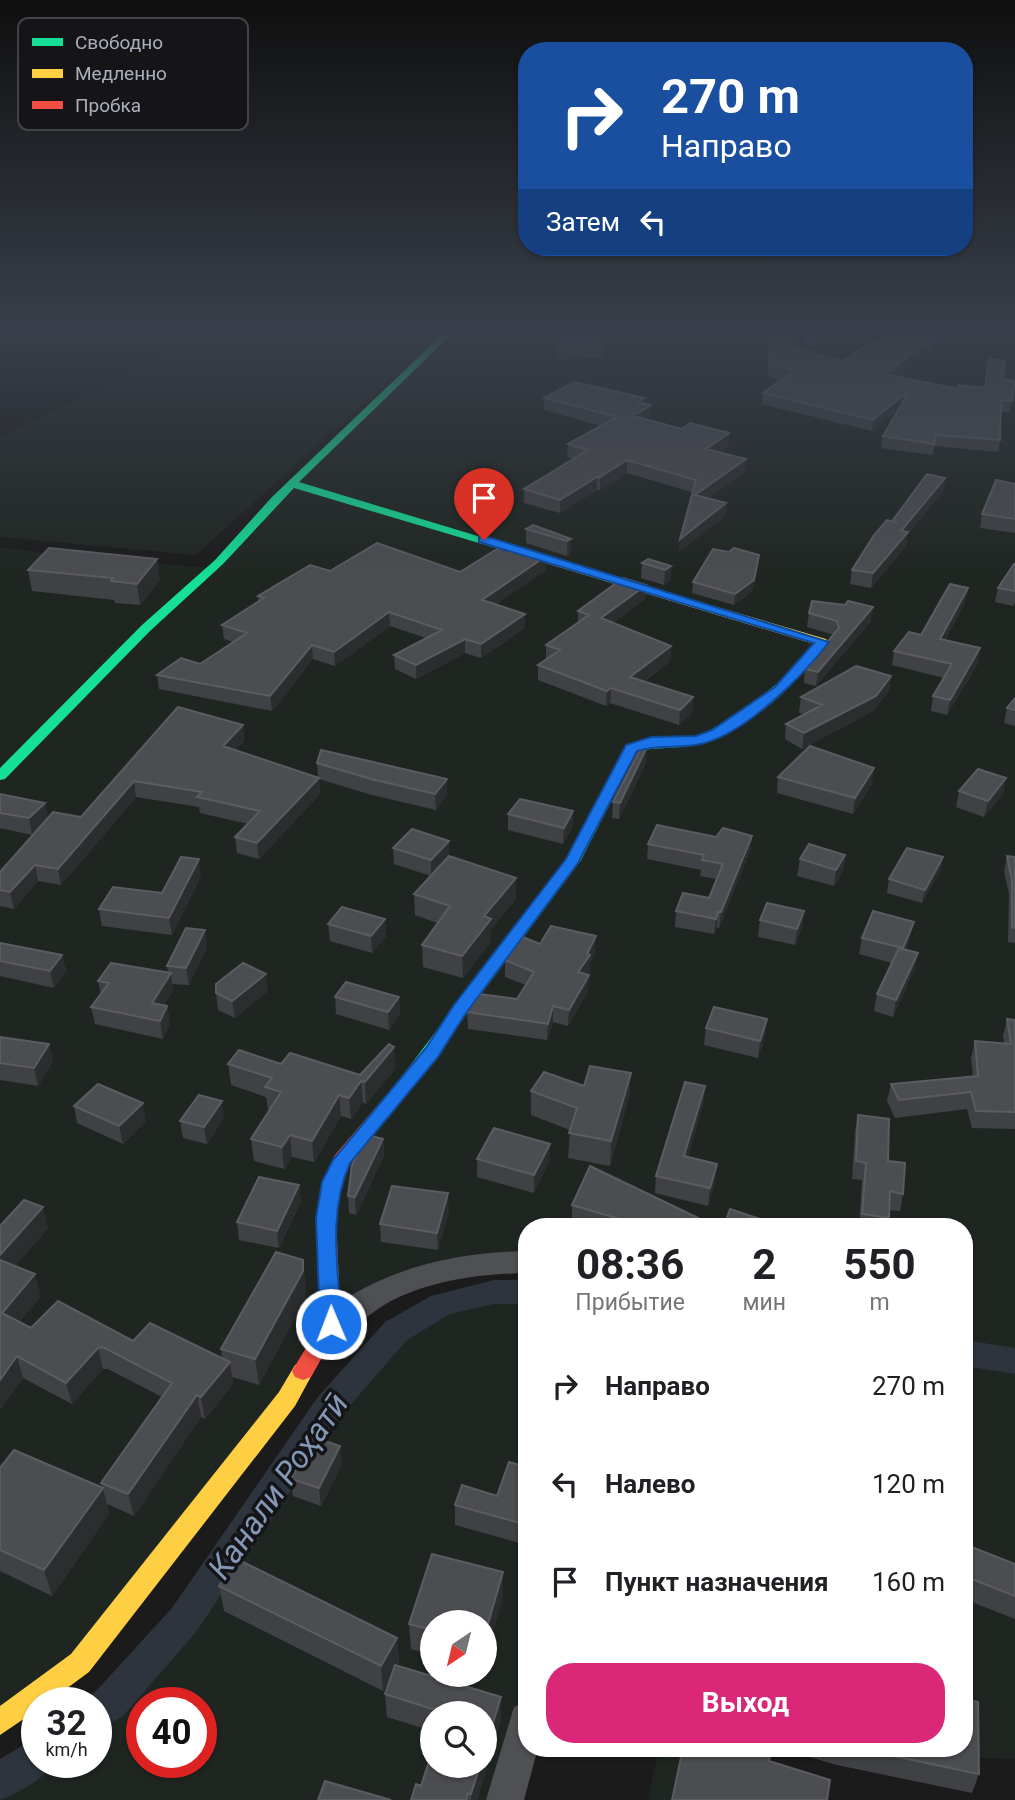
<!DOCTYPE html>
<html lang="ru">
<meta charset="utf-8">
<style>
:root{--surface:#fff;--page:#f2f2f2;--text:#202124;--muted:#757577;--accent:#db2777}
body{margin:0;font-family:Roboto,sans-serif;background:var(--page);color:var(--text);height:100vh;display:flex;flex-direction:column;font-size:26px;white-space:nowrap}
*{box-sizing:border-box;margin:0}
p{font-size:23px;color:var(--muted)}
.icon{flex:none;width:38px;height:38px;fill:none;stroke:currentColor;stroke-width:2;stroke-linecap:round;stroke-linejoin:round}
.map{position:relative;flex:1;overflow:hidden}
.side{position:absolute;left:518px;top:1218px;width:455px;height:539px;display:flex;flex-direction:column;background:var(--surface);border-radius:28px;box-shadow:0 2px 5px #0004}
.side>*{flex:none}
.hud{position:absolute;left:518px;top:42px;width:455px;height:214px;border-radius:28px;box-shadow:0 2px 5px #0004;background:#1a4fa0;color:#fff;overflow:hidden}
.needle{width:46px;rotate:215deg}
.buttons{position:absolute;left:420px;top:1610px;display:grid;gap:14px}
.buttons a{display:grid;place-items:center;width:77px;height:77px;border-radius:50%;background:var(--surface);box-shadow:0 2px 5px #0004;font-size:35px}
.speed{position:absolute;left:21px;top:1687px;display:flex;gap:14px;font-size:35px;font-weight:700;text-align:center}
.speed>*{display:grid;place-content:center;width:91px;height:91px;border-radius:50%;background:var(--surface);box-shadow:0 2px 5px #0004;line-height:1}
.speed small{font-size:18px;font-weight:400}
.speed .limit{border:10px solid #d22;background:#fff;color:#111}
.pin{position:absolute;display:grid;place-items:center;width:60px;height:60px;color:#fff;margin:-72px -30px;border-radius:50% 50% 50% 0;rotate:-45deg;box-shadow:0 0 7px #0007}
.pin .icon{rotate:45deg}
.me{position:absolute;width:77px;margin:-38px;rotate:359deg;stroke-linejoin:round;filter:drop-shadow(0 0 5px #0008)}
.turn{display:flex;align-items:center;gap:24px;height:147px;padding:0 28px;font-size:32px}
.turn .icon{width:91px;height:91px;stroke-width:2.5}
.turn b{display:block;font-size:49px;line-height:60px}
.then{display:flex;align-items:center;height:66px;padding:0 28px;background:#0003;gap:14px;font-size:26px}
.eta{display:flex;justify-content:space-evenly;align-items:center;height:119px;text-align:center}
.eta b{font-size:42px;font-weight:700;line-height:49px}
.primary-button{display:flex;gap:14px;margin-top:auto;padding:14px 28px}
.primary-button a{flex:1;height:80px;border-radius:28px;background:var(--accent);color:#fff;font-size:28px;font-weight:700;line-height:80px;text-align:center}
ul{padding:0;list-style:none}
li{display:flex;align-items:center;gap:21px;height:98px;padding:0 28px}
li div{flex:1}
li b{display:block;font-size:26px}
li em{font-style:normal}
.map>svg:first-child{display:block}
.green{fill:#1f2621;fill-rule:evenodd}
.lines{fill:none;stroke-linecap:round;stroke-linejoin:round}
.canal{fill:#2d343e;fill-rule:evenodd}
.street{fill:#4f5054;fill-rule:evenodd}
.fast{fill:#16e098;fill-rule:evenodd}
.slow{fill:#ffcf43;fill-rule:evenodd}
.jam{fill:#f24e42;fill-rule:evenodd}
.wall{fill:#404144}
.shaded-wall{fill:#2c2d2e}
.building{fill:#4c4d51;stroke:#5b5c62;stroke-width:2}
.route{fill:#1a73e8;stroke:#114b97;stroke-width:2}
.labels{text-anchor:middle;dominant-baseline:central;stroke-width:7;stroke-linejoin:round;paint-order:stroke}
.near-water-label{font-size:32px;font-style:italic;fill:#8398b7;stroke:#151517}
.key{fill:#151517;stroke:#424349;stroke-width:2}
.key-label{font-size:19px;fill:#acafbc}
</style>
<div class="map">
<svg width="1015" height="1800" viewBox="0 0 1015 1800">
<rect width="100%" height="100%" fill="#1b1b1b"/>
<path class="green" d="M225,328h221l-250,227 -196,-18v-101z
M456,328h559v1030l-51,-9v-122h-437v39l-40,1 -103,27 -61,52 -286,357 -37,34v-1190l74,10 137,11z
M494,1292h33v405l-28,103h-499v-19l37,-25v6h59v-49l15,-10 73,-83 144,-212 68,-77 46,-27zM432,1622h53v53h-53zM142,1703h59v59h-59zM432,1713h53v53h-53z
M964,1357l51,6v396l-135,-4 84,-7z
M659,1749l123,51h-134z"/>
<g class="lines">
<path class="canal" d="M494,1280h33v24h-33l-44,10 -43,26 -68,78 -143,214 -73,84 -27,15v-28h-14l15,-13 75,-82 145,-210 68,-76 46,-26z
M964,1340l51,8v26l-51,-8z
M37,1737v25h16c-7,17 -36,31 -53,38v-41z"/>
<path class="street" d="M804,328h12v18l-5,1 -7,-4z
M527,1251v22c-47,1 -94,7 -136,28 -22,11 -46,40 -71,32l-4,-9c6,-12 17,-17 28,-24 54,-35 119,-48 183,-49z
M527,1702v46h11l-14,52h-38l28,-93z"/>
<path class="fast" d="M449,328h9l-159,154 248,75v4h-8l-245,-73 -71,76 -73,67 -145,148 -5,1v-12l142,-143 73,-65 57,-63z
M792,672l7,4c-21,26 -70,63 -103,69 -20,4 -40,2 -59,6l-56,109 -169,227h-12l-3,-4 3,-4 166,-220 60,-114 76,-10 40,-24z"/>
<path class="slow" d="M543,556l283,83 2,3 -31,37h-10v-6l27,-29 -275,-83v-4z
M303,1362l8,3 3,6 -19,35 -206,266 -42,31h-10v7l-37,25v-29l71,-52 208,-262 16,-27z"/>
<path class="jam" d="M406,1077l6,2 3,4 -3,4 -62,76 -8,19 -6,36 5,106 -30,53 -8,3 -8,-3 -3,-6 29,-48 -5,-105 6,-36 13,-27 65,-76z"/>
</g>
<path class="wall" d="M568,328h93l-2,4 -50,-4 -7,30 -45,1v-10z
M755,328h35l1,18 52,15 33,-19 86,-9 -31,21 -5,-1 -31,23 63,13 26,-1 19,-9 9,22 -2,11h-10v28l-2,12 -63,-6 -3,9 -51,-7 2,-12 16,-27 -27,22 -111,-27 2,-11 19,-13 -14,-4 -1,-48z
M544,398h100v6l6,14 -4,2 36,9 47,4 -1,13 -9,6 26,20 -37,26 18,5 -1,13 -46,36 13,-60 -65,-19 -27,17h-3l-37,23 -36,-10v-14l50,-30 -7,-2 1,-13 34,-18 -58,-16z
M945,478l-2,13 -36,44 -1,11 -35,42 -21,-4 2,-14 41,-50z
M1015,484v49l-35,-5 2,-14z
M526,529l45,10 -1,14 -3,3 -41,-13z
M729,552l30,3 -1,11 -6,25 -18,14 -42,-12 1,-11z
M642,563l29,3v14l-7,5 -23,-7z
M1015,564v39l-2,3 -18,-4 3,-14z
M28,570l132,10 -20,25 -25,-2 -1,-3 -82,-9z
M546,570l-50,34 29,24 -44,30 -16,-5 -49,26 -21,-10 -1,-14 32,-17 -36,-12 -55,40 -22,-7 -41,52 -113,-22 -2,-14 43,-11 33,-22 -9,-3 -2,-14 36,-24v-5l72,-25 130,1z
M646,585l-1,14 -32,24 58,23 -1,15 -26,21 49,15 -1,16 -13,12 -69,-22 -4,3 -68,-26v-15l8,-6v-14l32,-22v-12z
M968,588l-3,14 -20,38 33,23 -31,52 -16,-4 2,-15 11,-18 -52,-13 2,-14 27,-16z
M845,605l26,16 -55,65 -12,-3 1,-14 29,-34 -27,-8 2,-14z
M891,676l-2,15 -16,20 -71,38 -17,-10 1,-15 18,-10 -5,-1 2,-16z
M1015,698v28l-11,-3 3,-15z
M178,707l65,18 1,16 -9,9 83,28 -1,-15 130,32 -11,15 -64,-15 -53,-16 1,15 -61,65 -22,-6 -2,-16 13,-13 -48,-11 -1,-6 -63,-10 -75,88 -23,-4 -24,28 -14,-3v-34l41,-46 -9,9 -32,-7v-34l48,24 33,-1z
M646,763l-27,56 -7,-1 1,-16z
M778,777l94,7 -19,30 -76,-21z
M1006,778l-3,16 -19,23 -28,-10 3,-16z
M573,811l-1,17 -9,16 -55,-14v-16z
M752,836l-2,15 -31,77 -2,-1 -3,7 -39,-7 1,-16 33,-13 7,-19 -16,-3 1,-6 -54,-11 1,-15 68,-7z
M393,848l56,9 67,21v21l-25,30v12l-28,37 -40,-11 -1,-22 15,-22 -22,-8 -1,-21 17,-18 -37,-12z
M845,855l-2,16 -9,15 -37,-10 3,-17z
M1007,856l8,1v86l-7,-1 1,-48 -5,-23z
M943,857l-3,14 -18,32 -35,-10 2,-14z
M201,876l-29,59 -70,-9 -3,-17 63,-16z
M804,911l-2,16 -7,18 -37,-8 2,-17z
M385,919l1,17 -14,17 -42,-12 -2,-17z
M914,922l-4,16 -4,12 12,3 -4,17 -21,47 -19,-6 3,-17 15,-31 -33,-9 3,-16z
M0,943l62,12 4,16 -12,17 -54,-12z
M540,944l55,8 -5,11v8l-3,4 1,16 -20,35 -15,-4 -6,18 -79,-11 -1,-17 50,-13 9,-14 -21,-8v-17z
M207,947l-18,38 -17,-1 1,6 -9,15 3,1 3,17 -7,16 -68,-15 -4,-17 10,-13 -3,-13 70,-9 -1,-6z
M268,991l-33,27 -17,-8 -2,-17z
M335,997h64l1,17 -11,16 -53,-16z
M1007,1019l8,1v109l-43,-1 -5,-19 -72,9 -8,-17 4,-17 82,-8 -2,-18 4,-17 29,3 -1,-8z
M706,1028l59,8 -7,22 -54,-13z
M0,1037l49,7 4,17 -15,25 -38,-6z
M228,1064h53l79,11 36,-7 -30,36 -3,-2 -12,17 -10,-3 -27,46 -22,-5 -8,12 -30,-8 -3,-22 19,-29 -2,-1 -2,-12 -35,-12z
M631,1073l-2,24 -19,69 -42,-8 2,-28 -39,-15v-24l53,-5z
M705,1086l-2,18 -15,53 29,7 -2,17 -7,25 -53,-13 1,-17z
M74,1106l72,15 -23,23 -46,-21z
M858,1115l30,46 15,33 -3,17 -11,-1 -2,17h-28l3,-47 -10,-1 3,-47z
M224,1118l-17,26 -24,-6 -3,-17z
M383,1139l1,17 -28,59 -7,-2 -1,-17z
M550,1144l-1,18 -15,31 -57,-16v-18z
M299,1185l2,17 -22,46 -40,-8 -2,-18z
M572,1205l143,22h-129l-14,-5z
M449,1211l-11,39 -57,-8 -1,-18z
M0,1226l48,2 -33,38 26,30 -22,26 12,6 102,13 89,17 -1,-9 82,-89 3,37 -47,88 -27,-8 1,7 -28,35 -4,-2 -67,99 -27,-12 2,10 -57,82 -52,-25v-103l102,20 -1,-5 61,-86 -54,-28h-5l-31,35 -49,-26 -23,32z
M342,1464l-21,42 -28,-10 -2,-17z
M527,1467v78l-72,-20v-20l42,-9z
M964,1544l51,20v55l-51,-20z
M219,1586l178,52 2,25 -2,3 104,54 -24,80h-66l10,-14 64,-73h-53v18l-45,-14 -2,-23 5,-15 -7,12 -159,-80z
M503,1598l-18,24h-53v33l-21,-6 -2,-25z
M778,1748h186l15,26 -7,19 -135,-28z"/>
<path class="shaded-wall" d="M607,328h2l-7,30v-10z
M957,328h6l-1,5 -31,21 2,-10z
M927,343l-1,10 -43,32 1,-11z
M910,390l-1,11 -37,30 1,-11z
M644,398v12l7,-5 -1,13 -18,11 1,-13 5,-14z
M729,433l-1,13 -23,16 1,-13z
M746,459l-1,13 -51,36 1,-13z
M627,460v13l-27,17v-13z
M597,477v13l-37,23v-13z
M945,478l-2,13 -36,44 -1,11 -35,42 2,-15 28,-42z
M726,503l-1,13 -46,36 1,-13z
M571,539l-1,14 -3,3v-15z
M759,555l-1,11 -6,25 -18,14 1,-11z
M546,556v14l-64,44v-14z
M157,559l3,21 -20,25 -3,-21z
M671,566v14l-7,5 1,-15z
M646,585l-1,14 -45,34 1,-15z
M968,588l-3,14 -28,52 3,-15z
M873,607l-2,14 -55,65 2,-14z
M389,612l1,14 -55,40 -1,-14z
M525,614v14l-44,30v-14z
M465,639v14l-49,26v-14z
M312,645l1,14 -41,52 -2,-15z
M671,646l-1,15 -41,32 1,-16z
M980,648l-2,15 -31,52 3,-15z
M891,676l-2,15 -16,20 -71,38 2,-16z
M611,688l-1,15 -4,3 1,-15z
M693,697l-1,16 -13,12 1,-15z
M243,725l1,16 -19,20 -2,-15z
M647,747l-1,16 -27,56 1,-16z
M874,768l-2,16 -19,30 2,-16z
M319,778l1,16 -61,65 -2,-16z
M1006,778l-3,16 -19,23 4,-16z
M447,779v16l-11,15 -1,-16z
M134,781l2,16 -75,88 -3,-16z
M45,803l3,16 -16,16 -3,-17z
M573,811l-1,17 -9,16 1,-16z
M752,836l-2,15 -31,77 2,-16z
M449,841v16l-18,19v-16z
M845,855l-2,16 -9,15 2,-16z
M943,857l-3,14 -18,32 3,-13z
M199,859l2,17 -29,59 -3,-17z
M35,865l3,16 -24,28 -4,-17z
M516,878v21l-25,30v12l-28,37 -1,-22 22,-40z
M804,911l-2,16 -7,18 2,-16z
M718,912l-1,15 -3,7 2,-15z
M385,919l1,17 -14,17 -1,-17z
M914,922l-4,16 -10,27 3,-17z
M205,930l2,17 -18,38 -3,-17z
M596,936l-1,16 -5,11v8l-13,18 1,-17z
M918,953l-4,17 -21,47 3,-17z
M62,955l4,16 -12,17 -4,-17z
M171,973l2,17 -18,30 -3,-17z
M266,974l2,17 -33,27 -3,-17z
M589,975l-1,16 -20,35 1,-16z
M399,997l1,17 -11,16 -1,-18z
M167,1006l3,17 -7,16 -3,-18z
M553,1006v16l-6,18 1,-16z
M767,1019l-2,17 -7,22 2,-17z
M49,1044l4,17 -15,25 -4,-18z
M394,1047l2,21 -30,36 -1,-22z
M631,1073l-2,24 -19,69 1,-25z
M361,1081l2,21 -12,17 -2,-21z
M705,1086l-2,18 -20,70 1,-18z
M339,1095l2,21 -27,46 -2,-21z
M222,1101l2,17 -17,26 -3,-17z
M143,1103l3,18 -23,23 -4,-18z
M290,1135l2,22 -8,12 -2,-22z
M383,1139l1,17 -28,59 -1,-18z
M550,1144l-1,18 -15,31v-18z
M717,1164l-2,17 -7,25 2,-18z
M299,1185l2,17 -22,46 -2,-17z
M448,1193l1,18 -11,39 -1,-17z
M43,1207l5,21 -45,52 -3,-10v-15z
M303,1260l3,37 -47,88 -4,-26z
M35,1274l6,22 -33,39 -6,-22z
M98,1348l5,21 -31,35 -6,-21z
M17,1356l6,22 -23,32v-30z
M230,1362l3,22 -28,35 -4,-22z
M197,1395l4,22 -67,99 -6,-22z
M340,1446l2,18 -21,42 -2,-18z
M103,1488l6,26 -57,82 -8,-26z
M503,1572v26l-18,63v-27z
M397,1638l2,25 -16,28 -2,-25z
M501,1697v23l-24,80h-6v-6l9,-28h5v-17z"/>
<path class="building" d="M567,328h40l-5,20 -45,1z
M768,328h22l1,18 52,15 29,-20 4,1 19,-14h62l-24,16 -6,-1 -43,31 74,15v-4l27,3 4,-29 16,2 -2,18 12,2 -3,20 -11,-1 -1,40 -64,-5 -2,9 -51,-8 27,-46 -37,30 -110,-27 31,-22 -25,-6z
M574,382l70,16 -6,4 13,3 -18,11 49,13 8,-6 39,10 -23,16 40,10 -51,36 31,8 -46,36 16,-59 -69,-20 -27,17h-3l-37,23 -36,-11 64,-39 -20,-6 49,-27 -73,-19z
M927,474l18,4 -44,53 7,1 -35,41 -21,-3 22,-35 13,-15 8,2 -2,-2z
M996,480l19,4v35l-33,-5z
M533,525l38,14 -4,2 -41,-12z
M377,543l83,29 45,-28 41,12 -64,44 43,14 -44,30 -16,-5 -49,26 -22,-10 48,-25 -53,-18 -55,40 -22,-7 -42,51 -113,-21 24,-17 19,6 47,-31 -25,-8 42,-27 -6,-2 52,-31 20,6z
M49,548l108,11 -20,25 -26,-3 2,-3 -85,-8z
M734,548l25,7 -5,25 -19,14 -42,-12 20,-33 16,3z
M648,559l23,7 -6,4 -23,-7z
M1014,564h1v27l-17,-3z
M623,578l23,7 -45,33 70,28 -41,31 63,20 -13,13 -69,-22 -4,3 -69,-26 22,-15 -14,-5 43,-30 -11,-4z
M950,584l18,4 -28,51 40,9 -30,52 -17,-4 19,-32 -58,-13 15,-19 12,3z
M812,601l33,4 3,-4 25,6 -55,65 -13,-3 34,-41 -2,-7 -28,-8z
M856,666l35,10 -15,20 -72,37 -18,-9 36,-19 -21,-8z
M1015,698v12l-8,-2z
M178,707l65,18 -20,21 96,32 -62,65 -22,-6 25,-26 -63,-14 5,-5 -68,-11 -76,88 -23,-4 -25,27 -10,-2v-18l53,-60 28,5z
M642,746l5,1 -27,56 -7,-1z
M810,746l64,22 -19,30 -77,-21z
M321,750l126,29 -12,15 -64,-15 -54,-16z
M978,769l28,9 -18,23 -29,-10z
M0,794l45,9 -16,15 -29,-5z
M520,799l53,12 -9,17 -56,-14z
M657,825l59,12 7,-9 29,8 -31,76h-3l-2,7 -40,-8 7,-18 26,5 14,-34 -21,-4 2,-5 -56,-11z
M412,829l37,12 -18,19 -38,-12z
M809,844l36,11 -9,15 -36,-11z
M907,848l36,9 -18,33 -36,-11z
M449,856l67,22 -32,38 7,3 -29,37 -40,-11 28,-39 -36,-12z
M1007,856l8,1v71l-3,-1v-47z
M181,857l18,2 -30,59 -70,-9 14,-22 49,6z
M767,903l37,8 -7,18 -37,-9z
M342,907l43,12 -14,17 -43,-12z
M873,911l41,11 -11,26 -41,-10z
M551,926l45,10 -9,18 3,1 -12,17 11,3 -20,35 -16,-4 -5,18 -81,-12 13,-18 37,5 17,-27 -29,-12 18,-23 17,7z
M186,928l19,2 -19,38 -19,-2z
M0,943l62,12 -12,16 -50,-10z
M899,948l19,5 -22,47 -19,-6z
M111,963l60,10 -19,30 15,3 -7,15 -69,-14 18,-24 -11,-2z
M243,963l23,11 -34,27 -16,-8v-9z
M346,982l53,15 -11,15 -53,-15z
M714,1007l53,12 -7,22 -54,-13z
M1007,1019l8,1v92l-39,-1 -5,-19 -72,8 -8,-16 87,-8 -3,-35 36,3z
M0,1037l49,7 -15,24 -34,-5z
M389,1044l5,3 -29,35 -4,-1 -12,17 -10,-3 -27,46 -22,-6 -8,12 -31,-8 30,-47 -16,-5 7,-9 -44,-14 11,-14 42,14 9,-11 70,22z
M590,1066l41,7 -20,68 -42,-8 8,-25 -46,-17 13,-19 40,14z
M685,1082l20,4 -21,70 33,8 -7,24 -54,-12z
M98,1084l45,19 -24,23 -45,-20z
M199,1095l23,6 -18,26 -24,-6z
M858,1115l31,4 -1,42 17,2 -2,31 -13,-3 -1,27 -27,-4 4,-51 -10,-2z
M494,1128l56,16 -16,31 -57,-16z
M371,1136l12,3 -28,58 -7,-1 4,-31 7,-14z
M590,1166l125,60 -1,1h-65l-17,-8 -2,3 -58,-17z
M259,1177l40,8 -22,46 -40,-9z
M392,1186l56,7 -11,40 -57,-9z
M24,1200l19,7 -43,48v-29z
M730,1209l48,16v2h-44l-9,-3z
M276,1252l27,8v11l-48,88 -34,-10z
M0,1260l35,14 -33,39 29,15 27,-27 75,40 17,-18 80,39 -29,35 -4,-2 -69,99 -27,-11 71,-100 -69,-36 -5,1 -32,35 -49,-27 -17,24z
M313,1437l27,9 -21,42 -28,-9z
M14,1450l89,38 -59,82 -44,-20v-82z
M509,1462l18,5v58l-72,-20 7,-20 35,11z
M964,1544l51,20v32l-51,-20z
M432,1554l71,18 -18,62v-12h-53v8l-23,-6z
M237,1559l160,79 -16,28 -162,-80z
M395,1665l106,32 -16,52v-36h-40l-60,-19z
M964,1699l14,3 1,72 -124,-26h109z
M683,1748h88l-2,13 61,19 -3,20h-155z
M432,1752v14h48l-9,28 -3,-1 -2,7h-55l5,-16 5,2z
M325,1781l66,19h-73z"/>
<linearGradient id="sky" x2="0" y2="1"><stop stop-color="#0f0f0f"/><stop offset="0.57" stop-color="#393f4a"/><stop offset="1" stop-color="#393f4a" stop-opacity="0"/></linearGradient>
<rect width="1015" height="580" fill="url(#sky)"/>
<path class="route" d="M479,537h9l341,105c-27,35 -84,92 -128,102 -22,5 -43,0 -64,7l-59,112 -112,150 -28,44 -88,106c-23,50 -11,108 -9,161l-3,6 -7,3 -8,-3 -3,-6 -4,-106 6,-36 11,-22 93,-112 28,-43 112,-146 60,-114 25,-8 45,-1 16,-6 63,-43 39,-44 -335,-101z"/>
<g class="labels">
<g class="near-water-label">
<text transform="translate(278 1486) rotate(-55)">Канали Роҳатӣ</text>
</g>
</g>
<rect x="18" y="18" width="230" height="112" rx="10" class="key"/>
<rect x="32" y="38" width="31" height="8" fill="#16e098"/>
<rect x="32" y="69" width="31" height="9" fill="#ffcf43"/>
<rect x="32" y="101" width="31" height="8" fill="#f24e42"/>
<g class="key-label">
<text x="75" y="49">Свободно</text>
<text x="75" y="80">Медленно</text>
<text x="75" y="112">Пробка</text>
</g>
</svg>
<div class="buttons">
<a><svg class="needle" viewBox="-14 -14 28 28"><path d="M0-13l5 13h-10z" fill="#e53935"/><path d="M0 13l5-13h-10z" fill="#757577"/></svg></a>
<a><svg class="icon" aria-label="search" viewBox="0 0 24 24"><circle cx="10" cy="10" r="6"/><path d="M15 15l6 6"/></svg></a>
</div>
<div class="speed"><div>32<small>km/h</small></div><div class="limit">40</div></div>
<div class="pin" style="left:484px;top:540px;background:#d93025"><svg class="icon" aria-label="arrive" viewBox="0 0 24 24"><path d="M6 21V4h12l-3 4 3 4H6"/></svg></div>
<svg class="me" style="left:331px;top:1324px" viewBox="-20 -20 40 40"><circle r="17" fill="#1a73e8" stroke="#fff" stroke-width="3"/><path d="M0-11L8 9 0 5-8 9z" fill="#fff"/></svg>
<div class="hud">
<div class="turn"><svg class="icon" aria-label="right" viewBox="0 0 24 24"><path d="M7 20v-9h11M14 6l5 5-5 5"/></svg><div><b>270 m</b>Направо</div></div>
<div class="then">Затем<svg class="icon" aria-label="left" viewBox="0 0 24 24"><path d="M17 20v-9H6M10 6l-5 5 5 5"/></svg></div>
</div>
<section class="side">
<div class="eta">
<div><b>08:36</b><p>Прибытие</p></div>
<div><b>2</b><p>мин</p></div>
<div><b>550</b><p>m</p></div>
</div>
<ul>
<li><svg class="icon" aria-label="right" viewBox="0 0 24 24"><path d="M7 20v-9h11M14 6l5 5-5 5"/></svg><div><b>Направо</b></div><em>270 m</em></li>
<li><svg class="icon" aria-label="left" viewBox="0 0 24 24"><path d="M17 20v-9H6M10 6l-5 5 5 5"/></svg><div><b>Налево</b></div><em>120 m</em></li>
<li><svg class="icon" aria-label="arrive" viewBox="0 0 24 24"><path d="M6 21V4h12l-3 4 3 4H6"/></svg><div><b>Пункт назначения</b></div><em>160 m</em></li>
</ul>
<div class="primary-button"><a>Выход</a></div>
</section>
</div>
